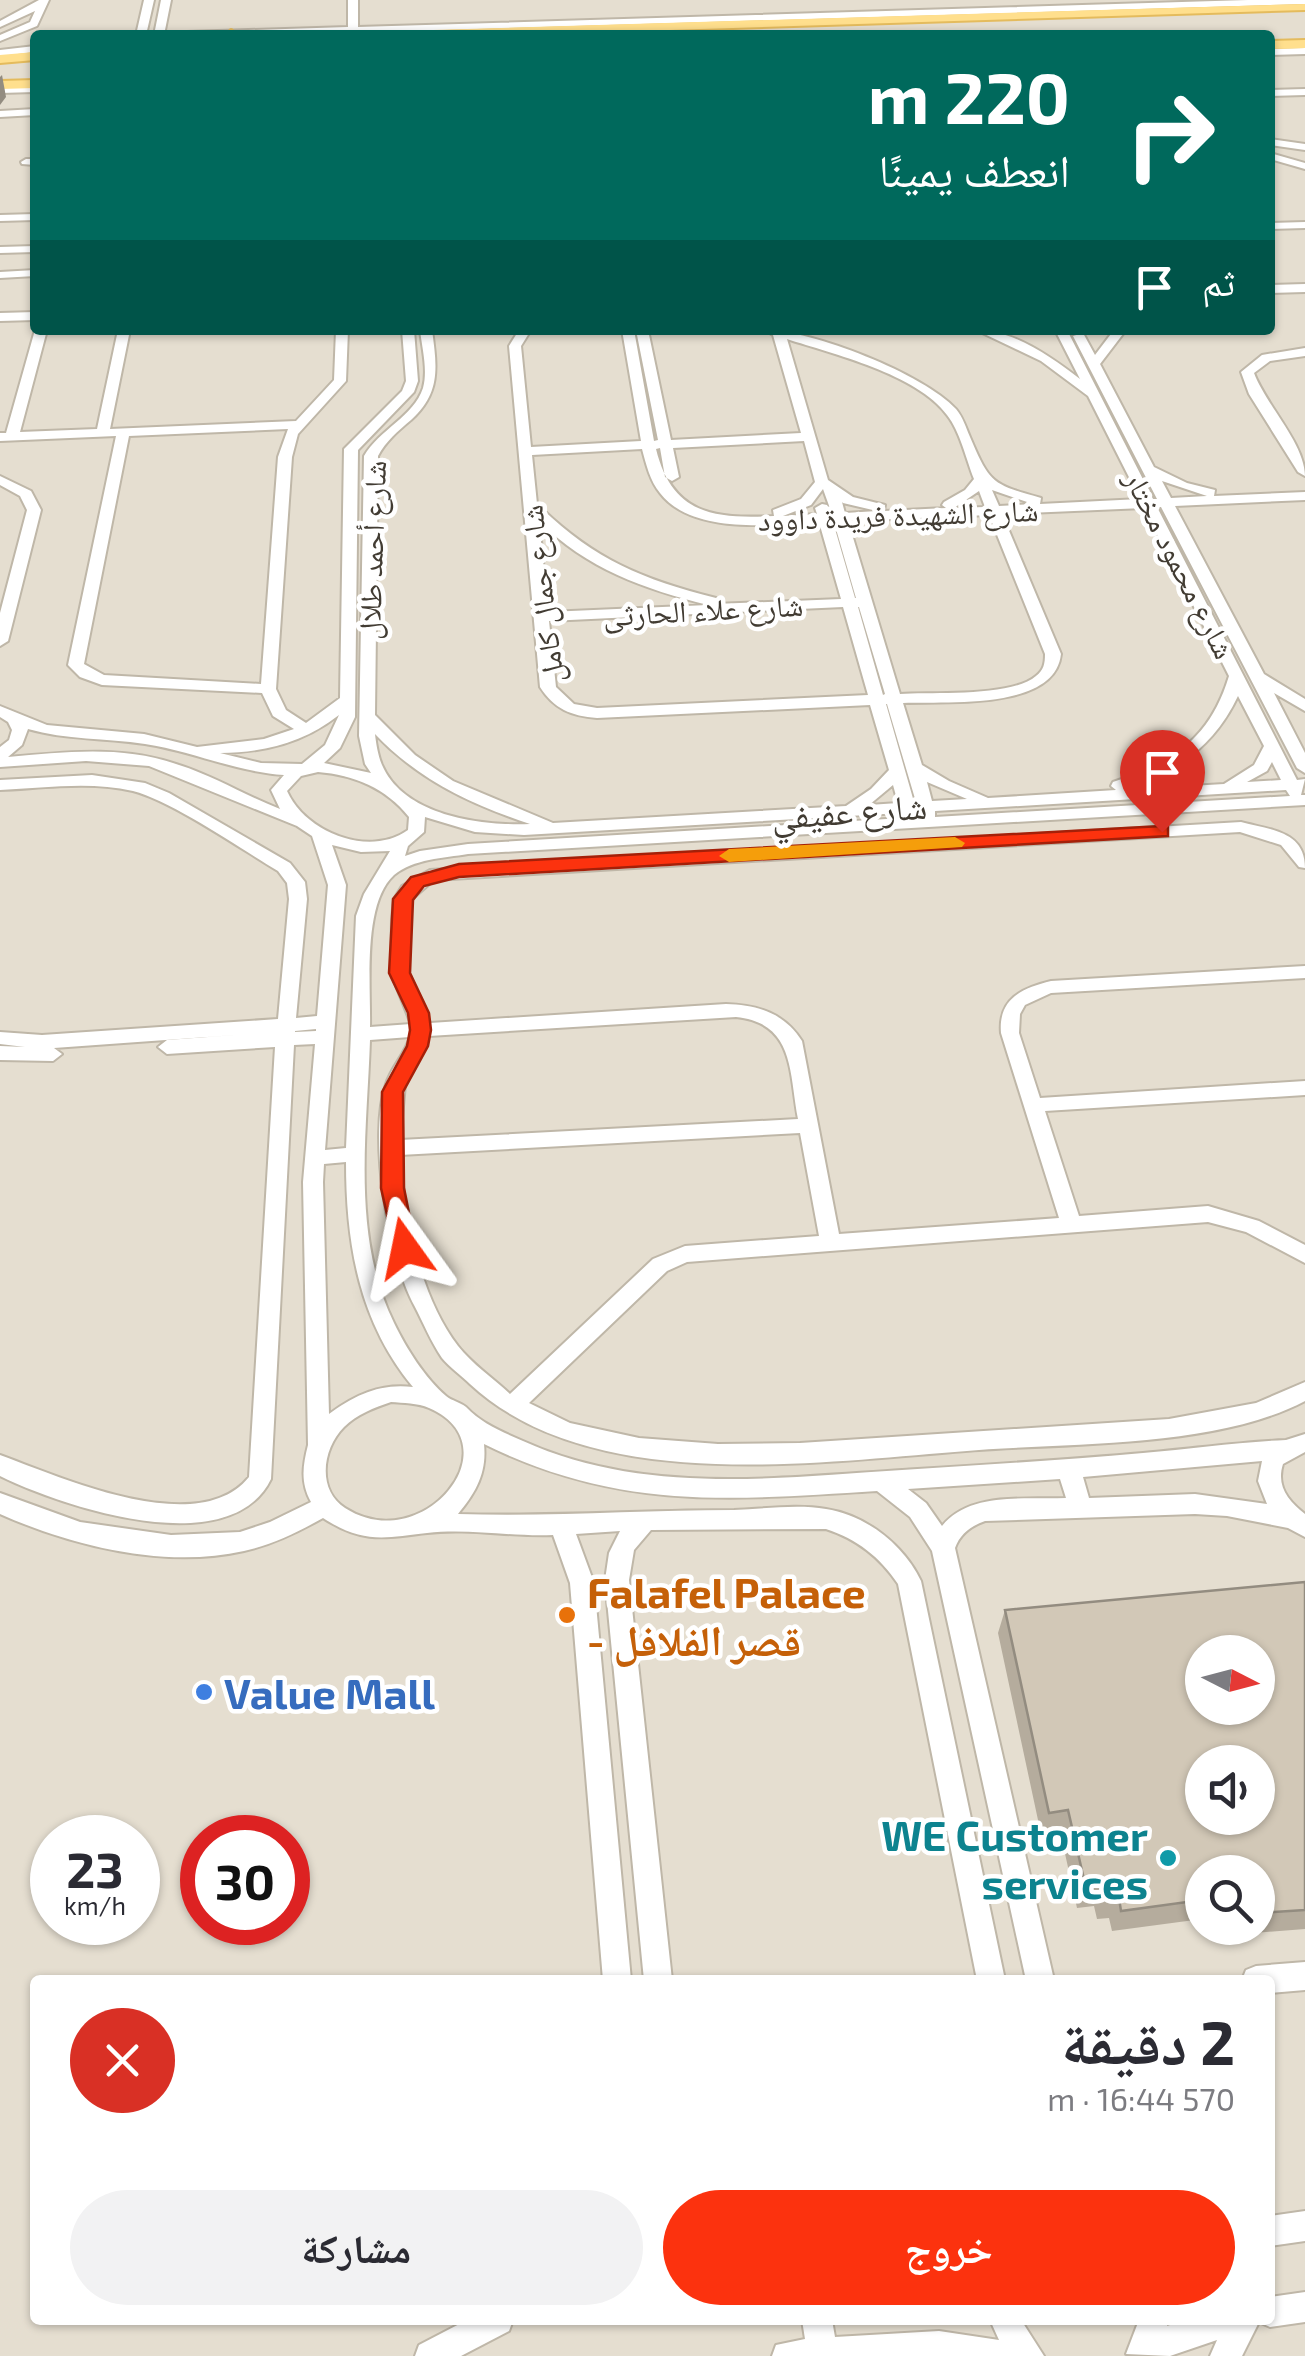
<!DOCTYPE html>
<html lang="ar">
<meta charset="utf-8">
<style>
:root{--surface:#fff;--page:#f2f2f3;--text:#2b2b33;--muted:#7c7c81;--accent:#fc320e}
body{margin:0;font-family:"Exo 2","Noto Naskh Arabic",sans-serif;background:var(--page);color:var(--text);direction:rtl;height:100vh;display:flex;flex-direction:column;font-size:38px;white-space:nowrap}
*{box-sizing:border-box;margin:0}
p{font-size:32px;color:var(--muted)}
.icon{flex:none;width:55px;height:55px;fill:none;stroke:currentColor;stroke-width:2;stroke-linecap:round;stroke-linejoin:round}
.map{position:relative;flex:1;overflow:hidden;direction:ltr}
.details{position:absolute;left:30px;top:1975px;width:1245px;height:350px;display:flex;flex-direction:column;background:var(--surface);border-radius:10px;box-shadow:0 2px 8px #0004;direction:rtl}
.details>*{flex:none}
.hud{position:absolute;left:30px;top:30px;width:1245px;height:305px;border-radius:10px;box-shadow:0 2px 8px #0004;direction:rtl;background:#00695c;color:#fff;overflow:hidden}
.needle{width:65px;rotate:96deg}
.buttons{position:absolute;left:1185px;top:1635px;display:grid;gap:20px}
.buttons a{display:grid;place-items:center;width:90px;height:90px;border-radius:50%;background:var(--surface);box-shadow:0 2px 8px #0004;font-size:50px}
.speed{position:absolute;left:30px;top:1815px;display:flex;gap:20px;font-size:50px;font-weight:700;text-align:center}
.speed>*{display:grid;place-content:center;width:130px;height:130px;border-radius:50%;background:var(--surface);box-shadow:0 2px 8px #0004;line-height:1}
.speed small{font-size:25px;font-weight:400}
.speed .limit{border:15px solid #d22;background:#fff;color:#111}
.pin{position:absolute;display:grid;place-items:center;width:85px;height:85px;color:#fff;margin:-102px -42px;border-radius:50% 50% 50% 0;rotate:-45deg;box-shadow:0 0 10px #0007}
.pin .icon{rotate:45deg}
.me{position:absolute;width:110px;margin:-55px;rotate:348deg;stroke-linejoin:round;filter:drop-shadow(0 0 8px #0008)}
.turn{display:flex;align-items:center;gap:35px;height:210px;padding:0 40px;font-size:45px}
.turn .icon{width:130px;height:130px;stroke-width:2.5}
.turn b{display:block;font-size:70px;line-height:85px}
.then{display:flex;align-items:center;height:95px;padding:0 40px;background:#0003;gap:20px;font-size:38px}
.round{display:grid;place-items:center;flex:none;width:105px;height:105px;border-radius:52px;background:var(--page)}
.overview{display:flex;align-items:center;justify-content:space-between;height:170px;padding:0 40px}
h1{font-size:60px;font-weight:700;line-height:75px}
.primary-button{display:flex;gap:20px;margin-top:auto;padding:20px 40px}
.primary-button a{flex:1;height:115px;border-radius:60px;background:var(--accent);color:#fff;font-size:40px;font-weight:700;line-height:115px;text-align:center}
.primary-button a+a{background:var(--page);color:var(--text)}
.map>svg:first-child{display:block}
.residential{fill:#e5ded0;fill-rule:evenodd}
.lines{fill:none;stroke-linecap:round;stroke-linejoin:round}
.minor-casing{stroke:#bfb7a8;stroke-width:4}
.major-casing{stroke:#e4bb5d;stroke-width:4}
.minor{fill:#fff;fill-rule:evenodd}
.major{fill:#ffdf8d;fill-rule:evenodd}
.wall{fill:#b5ac9d}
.shaded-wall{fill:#938c80}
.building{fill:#d2c8b7;stroke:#938c80;stroke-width:2.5;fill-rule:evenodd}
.route{fill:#fc320e;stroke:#a42009;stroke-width:2.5}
.slow{fill:#f59e0b}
.food-dot{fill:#e8710a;stroke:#fff;stroke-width:4}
.shop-dot{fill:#3f7fe0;stroke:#fff;stroke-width:4}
.culture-dot{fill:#0f9aa8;stroke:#fff;stroke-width:4}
.labels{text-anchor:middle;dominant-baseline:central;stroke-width:9;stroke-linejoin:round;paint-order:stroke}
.far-street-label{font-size:30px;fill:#423c33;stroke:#fff}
.street-label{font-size:35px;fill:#423c33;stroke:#fff}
.near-food-label{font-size:42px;font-weight:bold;fill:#c56008;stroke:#fff;text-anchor:start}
.near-shop-label{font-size:42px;font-weight:bold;fill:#366cbe;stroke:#fff;text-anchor:start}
.near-culture-label{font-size:42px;font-weight:bold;fill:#0d838f;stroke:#fff;text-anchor:end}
</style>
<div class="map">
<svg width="1305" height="2356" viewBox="0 0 1305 2356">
<rect width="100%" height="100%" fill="#f1ede2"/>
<path class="residential" d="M0,0h1305v2356h-1305zM35,35h1235v295h-1235zM1202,1652h56v56h-56zM1202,1762h56v56h-56zM52,1838h86v84h-86zM202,1838h86v84h-86zM1202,1872h56v56h-56zM35,1980h1235v340h-1235z"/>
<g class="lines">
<g class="minor-casing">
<path id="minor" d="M39,0h10l-12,26 -37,15v-6l30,-13 5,-11 -35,16v-6z
M144,0h10l-8,35h-10z
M161,0h10l-7,35h-10z
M348,0h10v27l890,-27h57v4l-1026,31h-97l5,-3 161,-5z
M35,46v6l-35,4v-6z
M1305,48v6l-35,1v-6z
M35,86v6l-35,1v-6z
M1305,89v6l-35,1v-6z
M35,109v6l-35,2v-6z
M1270,139l35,5v6l-35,-5z
M1270,153l35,10v6l-35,-10z
M26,159h9v6l-13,-1 -1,-2z
M35,214v6l-35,1v-6z
M1305,222v6l-35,1v-6z
M35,246v6l-35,1v-6z
M35,270v6l-35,2v-6z
M1305,284v8l-35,1v-8z
M35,312v8l-35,1v-8z
M35,330h12l-27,102 77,-3 21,-99h12l-20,99 186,-8 38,-41 2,-50h12l-2,51 -48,53 -6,23 -16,232 10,21 20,13 34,-25 4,-249 58,-58 4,-10 -4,-51h12l4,51 -4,11 -56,58 -3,267 -15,31 -16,15 47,10 -6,-9 -6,-28 5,-280c15,-26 50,-40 59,-68 5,-18 -1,-40 -3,-58h12c5,37 9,63 -21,90 -13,11 -25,21 -33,36l-3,259 40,40 38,26 100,42 293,-17 25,-17 18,-19 -19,-65 -273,13c-26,-2 -43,-9 -57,-31l-31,-341 10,-16h12l-10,16 10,101 110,-6 -19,-111h12l20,111 4,-1 -22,-110h12l23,110 130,-7 -28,-98 -8,-5c47,0 159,44 191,79 7,8 10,19 14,28 20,47 22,47 71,61l-1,6 100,-5 -52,-103 -47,-35 -65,-31c38,0 75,27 104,49l-25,-49h12l86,169h4l-84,-163 10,-3 12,22 19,-25h12l-26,34 54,103 33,16 28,7 -1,6 91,-4v8l-130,6 89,168 41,25v12l-31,-18 31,60v20l-8,-5 -136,-261h-4l140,273 8,-1 -4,16h4v10l-837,49c-24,4 -55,5 -74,21 -32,29 -23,112 -24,152l41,-3 -20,-51 1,-54 2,-20 8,-13 28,-16 811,-48c30,8 64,9 64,46l-6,-1 -18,-22 -41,-13 -806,48 -22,19 -5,42 2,32 21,50 296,-19c32,1 58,9 76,37l37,193 220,-16 -58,-185c-3,-34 21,-45 50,-52l254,-15v12l-254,15 -26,12 -5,9 -1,19 21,65 265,-17v14l-260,16 34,105 129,-10 51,15 46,24v18l-59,-31 -38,-10 -521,40 -20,9 -138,132 41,20 69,15 79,6 82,-1 369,-24 87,-16 49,-21v19c-87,46 -228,42 -326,49 -154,11 -386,48 -509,-66 -9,-9 -21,-17 -28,-26 -11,-16 -19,-36 -28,-53 -26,-48 -46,-170 -28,-221 5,-17 19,-30 24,-47l-40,3c-3,92 -19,196 24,283 12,25 31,55 52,73 6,5 14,6 20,11 15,16 36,25 57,34 119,54 252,37 379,29 80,-5 161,-10 241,-17 48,-4 95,-11 143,-13l19,-6v18l-22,12c-7,22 5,37 22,50v23l-17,-9 -61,-12 -32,-2 -210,7c-14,5 -25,13 -30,27l99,432h-28l-94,-429 -22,-34 -33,-26c-146,9 -257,20 -393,-47 3,29 -8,48 -26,70 92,3 184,-4 276,-4 30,-1 63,-6 92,-1 40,6 78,36 95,72l84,399h-28l-79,-396c-18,-27 -41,-45 -72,-55l-175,1 -17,20 -5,30 43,400h-28l-39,-400 4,-27 11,-22 -44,3 18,49 37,397h-28l-33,-397 -17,-48c-41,2 -85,-7 -126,-2 -43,5 -64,11 -104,-15 -25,14 -51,27 -79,33 -79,18 -172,-5 -244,-37v-21l80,29 91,13 69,-3 30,-10 41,-20c-11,-20 -8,-37 -3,-57l-5,-263 12,-138 -21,1 -23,434c-41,84 -208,28 -271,-3v-21c61,22 198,85 249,22l26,-430 -108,7 -9,-7 9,-7 109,-8 -222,16 8,6 -9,7 -53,-1v-14l25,1 -25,-3v-12l42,3 236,-16 11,-120 -2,-16 -9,-12c-37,-22 -106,-70 -145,-80 -43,-10 -89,-3 -133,-1v-10l92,-5 53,8 24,10 121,70 15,19 2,17 -11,119 21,-2 11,-131 -16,-49 -15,-10 -148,-60 -63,-5 -86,6v-20l9,-7 3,-10 -4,-8 -8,-5v-11l47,19 97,9 53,13 67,-8 30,-10 -21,-13 -11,-23 -160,-8 -22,-8 -12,-12 48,-229 -116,5v-8h6zM787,339c46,15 130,35 160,76 13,16 19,44 27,64l-9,11 -21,12 -2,3 4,3 -62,3 1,-6 -32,-8 -25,-17zM288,429l-10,28 -17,227 -157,-9 -20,-11 45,-228zM804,441l11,41 -14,17 -28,11 1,6c-61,3 -102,-2 -118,-67l4,-1 5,29 7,4 7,-4 -6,-29zM642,449c4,15 8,32 18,44 32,42 113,32 159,29l22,77 -126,5 3,-3 -2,-3c-75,-19 -123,-39 -179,-94l-5,-49zM1162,481l45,15 -36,2zM823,489l9,25 -5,-9 -5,-1 -7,4 2,6 -34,2 28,-11zM992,490l41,14 -34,2zM979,491l6,16 -31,1zM842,502l1,1 34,8 -32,2zM1144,508l85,168c-19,63 -56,86 -116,106l-2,4 5,4 -128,8 -39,-17 -27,-16 -19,-62c42,-2 152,8 158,-49l-59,-140zM989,515l56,139c0,9 -1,16 -9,22 -24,21 -103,16 -136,18l-52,-173zM539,521c48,48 105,68 169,84l-160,7zM833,522h1l22,76h-1zM843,607l25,88 -271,13 -23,-4 -18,-17 -7,-66zM858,607h1l26,87 -2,1zM1238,696l26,50 -10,19 -30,19 -100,6c52,-18 90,-43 114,-94zM886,704h1l29,98h-2zM339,715l-14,30 -23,19 -41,-1 -41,-10c46,-1 83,-10 119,-38zM28,729c38,11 78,9 117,15 47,7 91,28 139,31l-13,15 9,19c-34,-13 -66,-33 -101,-44 -56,-20 -113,-13 -171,-8l14,-12zM375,734c44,46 95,70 155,90 -49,2 -126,-8 -148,-59 -4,-9 -6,-22 -7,-31zM1272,762l9,18 -34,2 20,-11zM318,772c36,3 68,16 91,45l-1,13c-39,28 -103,2 -121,-39l14,-15zM927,782l40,17 -35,2zM893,785l5,18 -29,2zM1286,790l4,6 -355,21v-6zM901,813l2,5 -435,26 -48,7 -15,5 3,-10 16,-14 1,-15 50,15 49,3zM332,845l29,7 29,-1 -26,43 -8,22 -10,232 -21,2 21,-265zM736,1017c59,6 53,56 62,102l-398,21 5,-56 24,-48zM316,1029v2l-21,1v-1zM800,1133l19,103 -134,10 -32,13 -143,135c-17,-16 -38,-30 -52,-48 -38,-49 -54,-130 -58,-191zM346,1162c0,82 13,160 67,225 -33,-4 -58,8 -84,27l-6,-232 1,-18zM391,1402c12,1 27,1 38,6 86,37 -6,150 -84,100 -28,-18 -23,-59 -1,-81 13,-13 30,-19 47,-25zM1262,1461l-4,20 9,23 -72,-10 -106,4 -6,-21zM1060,1479l6,19c-40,2 -96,-7 -124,28l-16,-23 -18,-14z
M1305,348v8l-35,5 -16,12c12,32 51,71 51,103l-7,-4 -49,-78 -8,-22 21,-17z
M0,476l31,15 10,19 -33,131 -8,5v-33l27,-103 -7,-14 -20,-11z
M1305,1962v28l-35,3v-13h-28l4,-10 10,-4z
M1305,2211v30l-35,5v-30z
M1305,2292v30l-35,5 -11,-5 -17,34h-32l7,-16 -47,16 -44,-2 13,-34h30l-2,6 18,-6h85v-23z
M467,2320h46l-4,11 -48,25h-46l4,-11z
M802,2320h30l3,17 104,-6 60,9 -9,-20h31l23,36h-272l4,-11 29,-6z"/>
</g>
<g class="major-casing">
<path id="major" d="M1305,4v6l-793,25h-119l6,-4z
M231,30l7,5h-12z
M1305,40v8l-35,1v-8z
M35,52v8l-35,3v-8z
M35,80v8l-35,1v-8z"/>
</g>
<use href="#minor" class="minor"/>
<use href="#major" class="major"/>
</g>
<path class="wall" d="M1305,1582v347l-63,5 -2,-6h18v-56h-56v47l-90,12 -3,-13 -12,1 -3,-13 -17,2 -17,-77 -19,3 -43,-201 7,-23z"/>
<path class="shaded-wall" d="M2,75l4,22 -6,8v-28z"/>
<path class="building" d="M1305,1582v328l-47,3v-41h-56v28l-81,11 -2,-13 -13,1 -3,-13 -17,2 -18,-78 -19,3 -44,-203zM1202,1652h56v56h-56zM1202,1762h56v56h-56z"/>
<path class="route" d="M1162,826l6,1v9l-709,41 -35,9 -11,14 -3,73 19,40 2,17 -3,16 -25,46 1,96 12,60 -3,7h-17l-15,-67 1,-96 25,-46 3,-16 -2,-17 -19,-40 4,-74 18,-22 48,-13z"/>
<path class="slow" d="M955,837l10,6 -3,4 -233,15 -10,-6 10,-7z"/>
<circle class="food-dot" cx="567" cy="1615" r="10"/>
<circle class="shop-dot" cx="204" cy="1692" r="10"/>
<circle class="culture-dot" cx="1168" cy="1858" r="10"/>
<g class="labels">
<g class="far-street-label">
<text transform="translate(898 514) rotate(-2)">شارع الشهيدة فريدة داوود</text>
<text transform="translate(371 550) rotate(-88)">شارع أحمد طلال</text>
<text transform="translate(1181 564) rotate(63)">شارع محمود مختار</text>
<text transform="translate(541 594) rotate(-97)">شارع جمال كامل</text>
<text transform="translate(703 609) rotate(-3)">شارع علاء الحارثى</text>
</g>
<g class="street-label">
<text transform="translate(849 810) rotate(-4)">شارع عفيفي</text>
</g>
<g class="near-food-label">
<text x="587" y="1591">Falafel Palace<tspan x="587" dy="48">- قصر الفلافل</tspan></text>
</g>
<g class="near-shop-label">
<text x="224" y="1692">Value Mall</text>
</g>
<g class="near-culture-label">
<text x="1148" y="1834">WE Customer<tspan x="1148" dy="48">services</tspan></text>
</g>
</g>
</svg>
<div class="buttons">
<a><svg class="needle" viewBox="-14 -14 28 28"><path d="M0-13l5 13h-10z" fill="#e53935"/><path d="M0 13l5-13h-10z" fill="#7c7c81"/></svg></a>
<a><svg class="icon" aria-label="sound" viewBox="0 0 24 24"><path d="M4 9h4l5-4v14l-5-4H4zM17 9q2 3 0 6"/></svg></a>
<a><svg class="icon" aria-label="search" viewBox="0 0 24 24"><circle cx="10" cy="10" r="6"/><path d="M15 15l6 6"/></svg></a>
</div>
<div class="speed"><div>23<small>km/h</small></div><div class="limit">30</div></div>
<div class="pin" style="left:1162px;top:832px;background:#d93025"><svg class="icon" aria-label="arrive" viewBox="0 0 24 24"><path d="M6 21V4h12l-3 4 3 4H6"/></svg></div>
<svg class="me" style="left:405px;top:1248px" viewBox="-20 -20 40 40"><path d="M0-17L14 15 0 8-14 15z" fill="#fc320e" stroke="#fff" stroke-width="4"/></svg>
<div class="hud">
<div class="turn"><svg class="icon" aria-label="right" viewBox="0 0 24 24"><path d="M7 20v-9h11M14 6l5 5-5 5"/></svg><div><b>220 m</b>انعطف يمينًا</div></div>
<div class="then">ثم<svg class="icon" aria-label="arrive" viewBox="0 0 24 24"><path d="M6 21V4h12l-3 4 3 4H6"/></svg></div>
</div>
<section class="details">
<div class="overview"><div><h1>2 دقيقة</h1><p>570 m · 16:44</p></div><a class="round" style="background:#d93025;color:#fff"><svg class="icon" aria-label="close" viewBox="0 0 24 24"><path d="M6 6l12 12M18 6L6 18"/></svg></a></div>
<div class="primary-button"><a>خروج</a><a>مشاركة</a></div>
</section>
</div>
